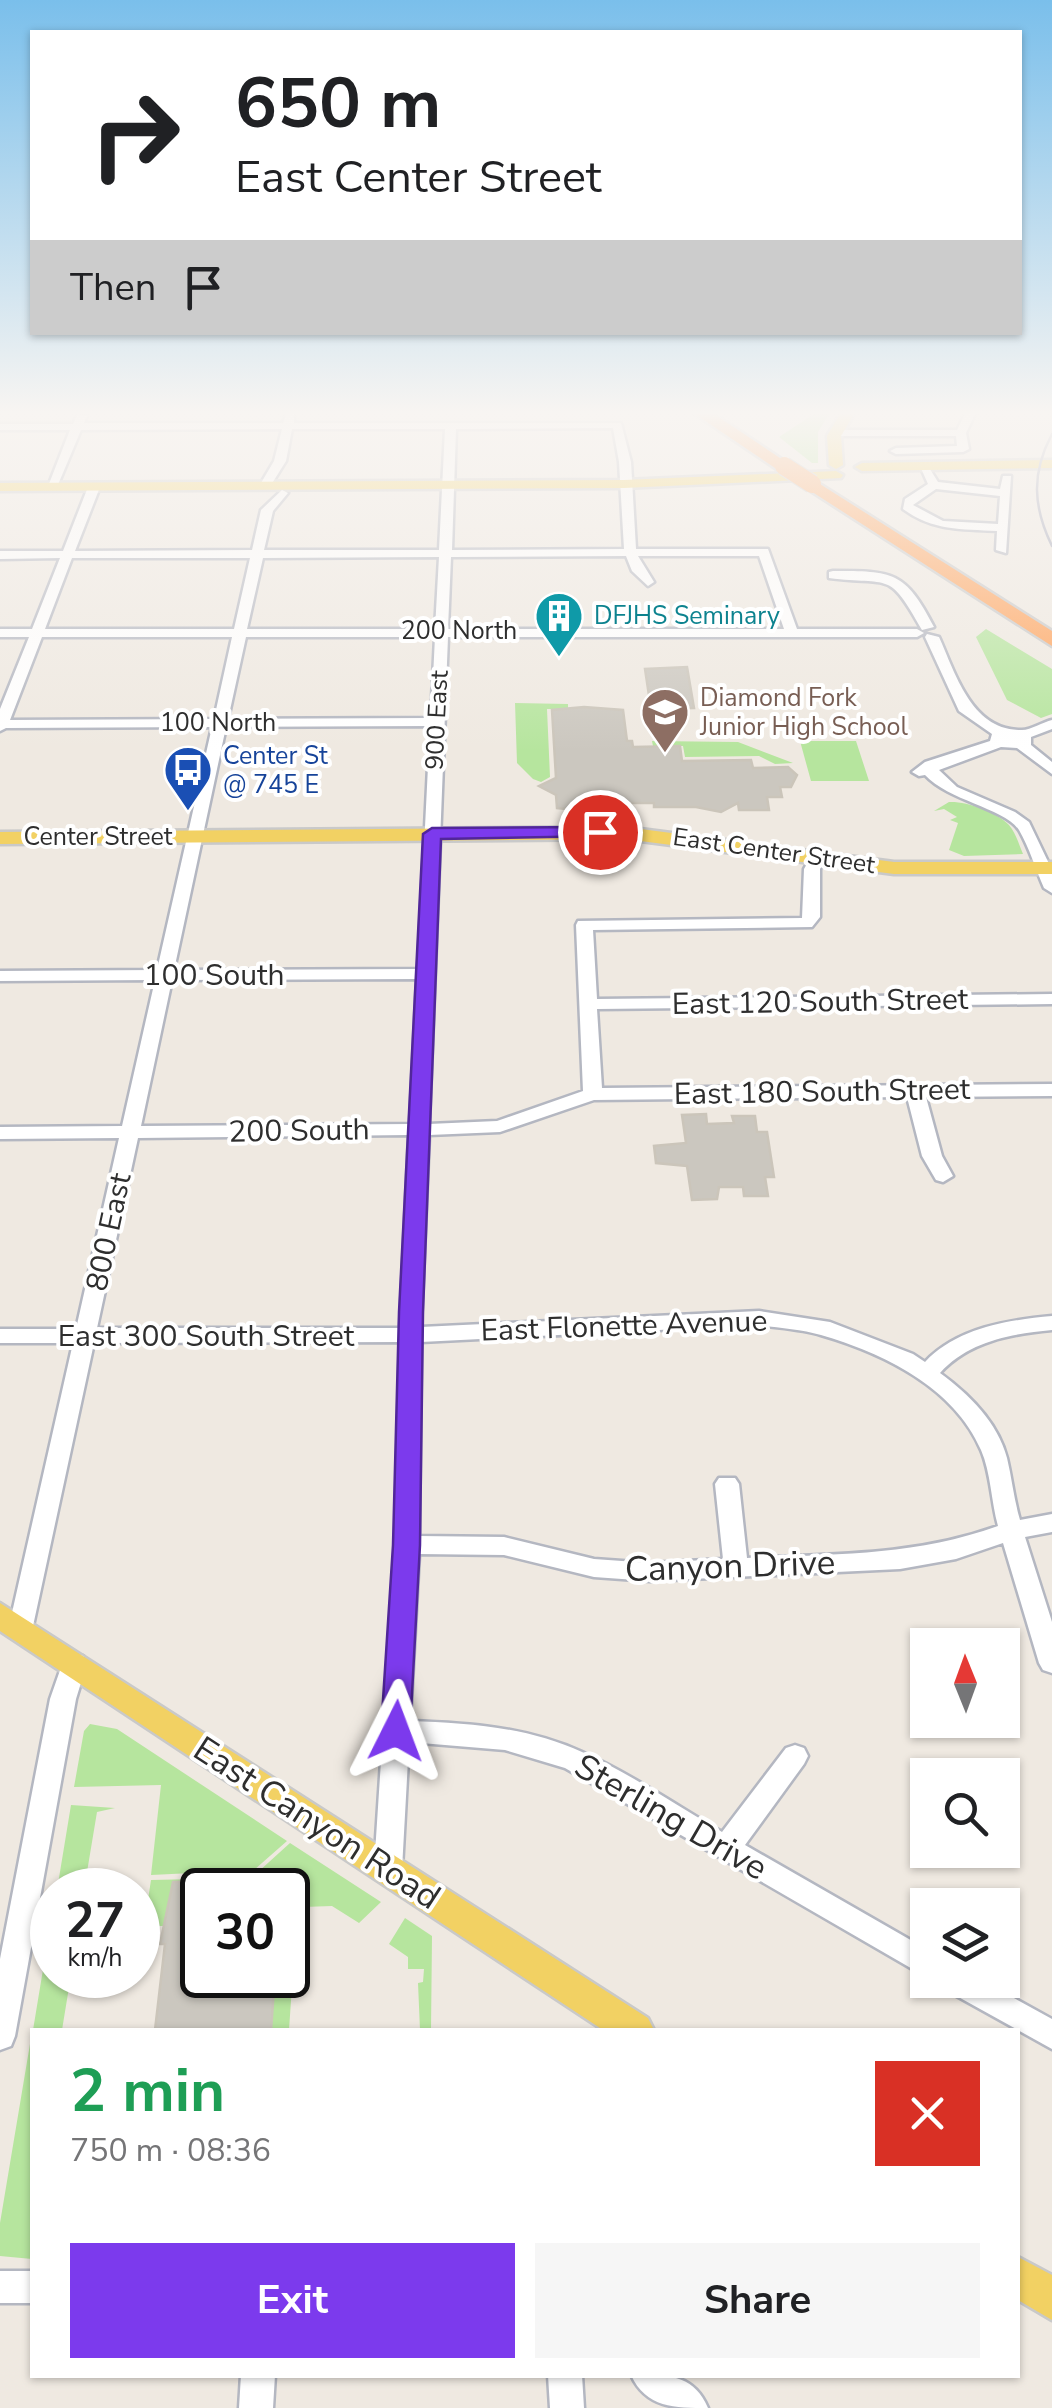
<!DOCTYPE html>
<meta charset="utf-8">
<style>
:root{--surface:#fff;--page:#f6f6f6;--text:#202124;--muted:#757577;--accent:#7c3aed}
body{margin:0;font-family:"Nunito Sans",sans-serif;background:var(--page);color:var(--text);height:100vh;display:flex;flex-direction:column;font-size:38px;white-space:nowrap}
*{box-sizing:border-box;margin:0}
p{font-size:32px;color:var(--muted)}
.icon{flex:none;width:55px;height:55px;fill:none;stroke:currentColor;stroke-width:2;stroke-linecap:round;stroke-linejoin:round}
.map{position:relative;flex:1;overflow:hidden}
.panel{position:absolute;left:30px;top:2028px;width:990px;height:350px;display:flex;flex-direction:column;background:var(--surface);border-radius:0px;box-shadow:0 2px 8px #0004}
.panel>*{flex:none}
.guide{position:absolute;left:30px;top:30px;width:992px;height:305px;border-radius:0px;box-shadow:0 2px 8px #0004;background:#fff;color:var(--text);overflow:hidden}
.needle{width:65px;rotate:359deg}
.tools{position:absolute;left:910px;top:1628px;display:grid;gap:20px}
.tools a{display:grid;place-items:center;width:110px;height:110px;border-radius:0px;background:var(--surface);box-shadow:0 2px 8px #0004;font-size:50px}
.speed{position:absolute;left:30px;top:1868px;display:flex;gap:20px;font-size:50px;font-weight:700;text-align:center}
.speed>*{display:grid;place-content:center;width:130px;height:130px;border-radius:50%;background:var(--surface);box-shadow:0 2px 8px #0004;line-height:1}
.speed small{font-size:25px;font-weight:400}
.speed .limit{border:5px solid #111;border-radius:15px;background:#fff;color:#111}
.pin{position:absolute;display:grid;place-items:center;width:85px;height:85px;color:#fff;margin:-42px;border:5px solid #fff;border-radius:50%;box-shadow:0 2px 10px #0007}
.me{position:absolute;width:110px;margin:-55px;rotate:3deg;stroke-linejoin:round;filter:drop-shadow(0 0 8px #0008)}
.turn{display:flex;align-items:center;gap:35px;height:210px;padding:0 40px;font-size:45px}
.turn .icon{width:130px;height:130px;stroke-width:2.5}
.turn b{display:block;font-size:70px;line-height:85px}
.then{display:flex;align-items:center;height:95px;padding:0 40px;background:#0003;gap:20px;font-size:38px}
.round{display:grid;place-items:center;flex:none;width:105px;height:105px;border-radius:0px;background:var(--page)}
.overview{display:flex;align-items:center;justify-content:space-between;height:170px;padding:0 40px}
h1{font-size:60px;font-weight:700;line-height:75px;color:#1e9e55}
.action{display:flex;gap:20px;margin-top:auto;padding:20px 40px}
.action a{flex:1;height:115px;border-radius:0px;background:var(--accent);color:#fff;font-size:40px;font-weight:700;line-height:115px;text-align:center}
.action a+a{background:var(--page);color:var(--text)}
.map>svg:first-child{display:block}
.green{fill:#b6e59e}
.building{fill:#cbc7bf;stroke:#cbc5ba;stroke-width:2.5}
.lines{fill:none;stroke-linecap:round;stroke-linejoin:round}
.minor-casing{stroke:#b4b7c1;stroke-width:5}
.major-casing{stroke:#c9c9c9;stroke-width:5}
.highway-casing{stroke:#c9c9c9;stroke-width:5}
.minor{fill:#fff;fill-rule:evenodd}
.major{fill:#f2d163;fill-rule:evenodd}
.highway{fill:#ffa35c;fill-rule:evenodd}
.rail{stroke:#a3a6b8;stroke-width:2.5}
.highway-bridge-casing{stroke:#c9c9c9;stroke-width:20;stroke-linecap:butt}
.highway-bridge{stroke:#ffa35c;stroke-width:18}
.route{fill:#7c3aed;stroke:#51269a;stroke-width:2.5}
.labels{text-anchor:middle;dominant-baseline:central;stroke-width:8;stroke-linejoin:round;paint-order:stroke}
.far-culture-label{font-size:25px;fill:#0d838f;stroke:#fff;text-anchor:start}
.far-street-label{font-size:25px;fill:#2e2e2e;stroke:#fff}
.far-education-label{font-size:25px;fill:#785e54;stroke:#fff;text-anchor:start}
.far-transit-label{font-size:25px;fill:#164399;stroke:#fff;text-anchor:start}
.street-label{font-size:30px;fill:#2e2e2e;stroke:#fff}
.near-street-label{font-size:35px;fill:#2e2e2e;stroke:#fff}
</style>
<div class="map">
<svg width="1052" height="2408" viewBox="0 0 1052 2408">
<rect width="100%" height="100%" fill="#efe9e1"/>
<path class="green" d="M814,414h15l-11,18v31h-6l-33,-26z
M986,629l66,40v45l-11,4 -34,-18 -31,-63z
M515,703l53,1v5h-21l3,68 -9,5 -8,-3 -16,-16z
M652,741l86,1 55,21 -18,1 -16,-8 -74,1 -2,-11h-30z
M800,741h56l13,40h-58z
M949,802c17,-1 48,10 60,23 7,8 10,20 14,29l-59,2 -15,-6 9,-27 -8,-3 7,-3 -13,-8 -10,2z
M90,1724l27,5 170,112 -33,29 -103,5 10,-90 -87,2 10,-56z
M71,1805l44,3 -18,4 -13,78h-27z
M290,1843l91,59 -22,21 -27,-17 -29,1v-32l-45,-3z
M241,1878l-68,4 -5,39 -5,5h-19l7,-46z
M52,1915v60h19l-9,55h-29z
M405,1918l27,18 -1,94h-11l-2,-47 5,-1 1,-13h-16v-12l-19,-13z
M288,1940l7,2 -6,88h-18l4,-55h13z
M32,2032v227l-32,-3v-33z"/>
<path class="building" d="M687,667l7,41 -43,1 -6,-40z
M584,707l39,3 4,31h5l1,6 47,-1 2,15 69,-1 2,8 35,-1 9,8 -6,12h-11l2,10h-15l2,13h-30l-1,-7 -17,9 -25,-5h-42v-4h-35v5l-20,4 -42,-4 -1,-13 -17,-9 17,-8 -4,-68z
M706,1114l1,10 27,-1 -2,-7h23l2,16h10l7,45h-9l3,19h-24l-1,-9h-24l-2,12 -25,1 -5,-34 -31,-3 -2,-17 32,-3 -4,-28z
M202,1881v94h73l-4,55h-116l10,-86h-5l13,-62z"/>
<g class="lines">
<g class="minor-casing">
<path id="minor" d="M78,414l9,2 -3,7h199l3,-9h8v9h327l10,39 5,87h132l29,80h120l7,4 -7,4h-469l-19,487 68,-3 86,-30 -7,-166 2,-4 224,-3 2,-49 8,-14 6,-2 8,5 -6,11v48l-8,10 -219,3 4,69 455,-5v10l-455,5 5,79 450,-4v12l-126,1 16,59 11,20 -10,6 -7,-2 -14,-24 -15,-59 -313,3 -94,32 -71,3 -8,192 338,-16 71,11 83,32 12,8c32,-34 83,-42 127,-46v14c-41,4 -83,11 -112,43 29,21 58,50 67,85 5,21 7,42 13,62l32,-6v18l-27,5 27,85v51l-9,-3 -4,-7 -36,-120 -47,16 -56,10 -250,12 -56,-4 -90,-22 -85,-1 -9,167c59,2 117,6 172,31 49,22 94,53 140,80l64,-84 9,-3 9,3 4,8 -4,8 -59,81 183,105v28l-363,-210 -60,-18 -96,-8 -7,127 -4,9 -10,3 -10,-3 -4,-9 21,-324 5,-203 -306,1 -61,283 -3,7 -9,3 -9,-3 -3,-7 64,-283h-73v-14h76l43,-191 -119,1v-12l122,-1 33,-146 -155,1v-10l157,-1 55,-243 -206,1 -6,3v-22l29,-72h-29v-8h32l28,-71 -60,1v-8h63l25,-64 6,-3 6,3 -25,64 177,-1 9,-40 21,-20 6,3 -15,18 -9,39h175l6,-121h-153l-6,32 -15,24 -4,1 -6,-3 13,-22 8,-32 -201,1 -24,57 -10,2 23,-59h-70v-6h73zM613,428l6,34 5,87 -172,1 4,-121zM626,556l6,15 16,15 6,-4 -16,-26h121l25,73h-336l3,-72zM439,557l-4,72h-188l16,-71zM72,558h178l-16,71h-189zM42,637h190l-18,82 -204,1zM246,637h189l-4,81 -203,1zM430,726l-12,243 -244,1 52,-243zM417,979l-7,145 -269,2 31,-146zM409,1135l-9,193h-303l41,-190zM759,1325c20,3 42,4 62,10 62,18 133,52 160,115 10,23 10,51 17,76 -84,30 -162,28 -251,32l-8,-74 -4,-6h-16l-4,6 8,75 -73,4 -56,-4 -90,-22 -85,-1 2,-194z
M965,414h10l-9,19 3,16 -6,3 -67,2 -6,-3 6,-3 61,-2 -1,-10h-121l-5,-3 5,-3h122z
M920,466h8l10,16 62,7 3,-13h8l-5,77 -10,-3 1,-19c-36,-2 -64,0 -94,-22l2,-10 23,-15zM936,489l64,7 -2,28 -55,-3 -30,-16z
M833,571c60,0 72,0 101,56l-12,3c-34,-61 -31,-44 -93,-52v-6z
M927,634l12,3c17,38 33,94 83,93 9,0 21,-8 30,-10v9l-21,8v8l21,17v12l-35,-26 -16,-1 -62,23 18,17 58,25 14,10 23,48v23l-8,-5c-8,-18 -15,-41 -25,-58 -15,-22 -70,-29 -94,-55l-6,1 -7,-4 13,-10 65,-21 2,-7 -33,-23 -34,-74z
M74,1653l9,3 4,7 -11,36 -61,337 -4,10 -11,4v-91l50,-260 15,-43z
M939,1980h42l71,39v30l-108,-60z
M0,2271h32v32h-32z
M241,2375h34l-2,33h-34z
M548,2375h34l2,33h-34z
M631,2375c33,0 62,-3 77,33 -33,0 -62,0 -77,-33z"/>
</g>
<g class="major-casing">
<path id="major" d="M840,414h14l-13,22 2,29 -7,4 -7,-4 -2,-29z
M1052,460v8l-190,3 -7,-4 7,-4z
M836,471l7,4 -2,3 -217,10 -624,3v-8l624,-3z
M625,827l269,35h158v12h-158l-269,-35 -625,5v-12z
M0,1603l648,415 6,12h-51l-603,-399z
M1018,2257l34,18v45l-34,-20z"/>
</g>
<g class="highway-casing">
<path id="highway" d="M695,414h19l78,52 -14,4z
M812,479l240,152v15l-246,-158v-8z"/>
</g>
<use href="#minor" class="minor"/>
<use href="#major" class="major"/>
<use href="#highway" class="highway"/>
<path class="rail" d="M1052,434c-21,39 -19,73 0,112"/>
<g class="highway-bridge-casing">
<path id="highway-bridge" d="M784,466l28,18"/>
</g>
<use href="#highway-bridge" class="highway-bridge"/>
</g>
<linearGradient id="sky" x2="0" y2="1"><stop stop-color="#7abfeb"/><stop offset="0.55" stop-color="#f8f5f2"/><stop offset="1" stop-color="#f8f5f2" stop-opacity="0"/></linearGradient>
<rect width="1052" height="751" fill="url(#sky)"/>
<path class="route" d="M600,827l6,2v7l-165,3 -18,473 -3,233 -10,186 -4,8 -10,4 -11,-4 -4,-8 12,-186 6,-233 24,-478 9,-6z"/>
<defs>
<g id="building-pin" transform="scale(2.5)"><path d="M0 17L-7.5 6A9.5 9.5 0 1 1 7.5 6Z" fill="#0f9aa8" stroke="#fff"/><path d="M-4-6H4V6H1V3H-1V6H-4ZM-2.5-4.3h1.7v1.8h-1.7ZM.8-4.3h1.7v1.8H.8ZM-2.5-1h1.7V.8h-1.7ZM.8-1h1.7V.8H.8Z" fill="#fff"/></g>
<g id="school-pin" transform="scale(2.5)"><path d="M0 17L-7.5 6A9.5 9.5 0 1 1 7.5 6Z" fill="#8d6e63" stroke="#fff"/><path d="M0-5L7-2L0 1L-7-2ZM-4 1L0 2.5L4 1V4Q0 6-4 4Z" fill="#fff"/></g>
<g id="bus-pin" transform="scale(2.5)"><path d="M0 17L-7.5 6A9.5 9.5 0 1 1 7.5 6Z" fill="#1a4fb4" stroke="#fff"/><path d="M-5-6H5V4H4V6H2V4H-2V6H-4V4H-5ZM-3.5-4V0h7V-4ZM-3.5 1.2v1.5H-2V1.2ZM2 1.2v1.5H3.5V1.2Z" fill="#fff"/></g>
</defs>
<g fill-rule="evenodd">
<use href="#building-pin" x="559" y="616"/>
<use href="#school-pin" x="665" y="712"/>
<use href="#bus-pin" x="188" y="770"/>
</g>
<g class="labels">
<g class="far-culture-label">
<text x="594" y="616">DFJHS Seminary</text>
</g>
<g class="far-street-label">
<text x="459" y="631">200 North</text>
<text transform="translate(437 720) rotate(-87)">900 East</text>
<text x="218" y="723">100 North</text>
<text x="98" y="837">Center Street</text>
<text transform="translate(774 851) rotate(8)">East Center Street</text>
</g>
<g class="far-education-label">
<text x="700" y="698">Diamond Fork<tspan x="700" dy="29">Junior High School</tspan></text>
</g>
<g class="far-transit-label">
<text x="223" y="756">Center St<tspan x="223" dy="29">@ 745 E</tspan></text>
</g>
<g class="street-label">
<text x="214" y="975">100 South</text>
<text transform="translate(820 1002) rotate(-1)">East 120 South Street</text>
<text transform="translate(822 1092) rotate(-1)">East 180 South Street</text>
<text transform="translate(299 1131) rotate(-1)">200 South</text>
<text transform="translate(109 1232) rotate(-78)">800 East</text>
<text transform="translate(624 1326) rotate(-2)">East Flonette Avenue</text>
<text x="206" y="1336">East 300 South Street</text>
</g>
<g class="near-street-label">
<text transform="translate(730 1566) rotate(-2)">Canyon Drive</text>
<text transform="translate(671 1817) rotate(30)">Sterling Drive</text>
<text transform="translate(317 1823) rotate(33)">East Canyon Road</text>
</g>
</g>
</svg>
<div class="tools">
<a><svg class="needle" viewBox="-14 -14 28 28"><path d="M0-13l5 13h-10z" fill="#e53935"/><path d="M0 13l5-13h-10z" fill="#757577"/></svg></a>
<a><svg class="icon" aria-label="search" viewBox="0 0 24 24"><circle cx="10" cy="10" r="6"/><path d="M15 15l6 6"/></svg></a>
<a><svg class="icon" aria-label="layers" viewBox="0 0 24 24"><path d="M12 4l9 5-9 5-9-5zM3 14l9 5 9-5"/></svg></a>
</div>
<div class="speed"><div>27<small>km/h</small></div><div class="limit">30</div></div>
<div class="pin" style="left:600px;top:832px;background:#d93025"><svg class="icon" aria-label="arrive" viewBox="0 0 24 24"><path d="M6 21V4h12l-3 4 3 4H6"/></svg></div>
<svg class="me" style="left:396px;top:1731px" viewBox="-20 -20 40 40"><path d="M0-17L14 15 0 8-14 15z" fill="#7c3aed" stroke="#fff" stroke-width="4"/></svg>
<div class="guide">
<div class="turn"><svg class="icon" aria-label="right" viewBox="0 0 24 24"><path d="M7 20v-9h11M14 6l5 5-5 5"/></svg><div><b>650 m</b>East Center Street</div></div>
<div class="then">Then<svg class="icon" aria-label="arrive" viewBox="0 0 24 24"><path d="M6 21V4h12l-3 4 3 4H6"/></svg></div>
</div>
<section class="panel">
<div class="overview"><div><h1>2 min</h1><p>750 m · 08:36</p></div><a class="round" style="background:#d93025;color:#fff"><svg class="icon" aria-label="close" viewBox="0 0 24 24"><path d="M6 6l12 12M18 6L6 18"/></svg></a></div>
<div class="action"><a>Exit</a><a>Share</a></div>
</section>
</div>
